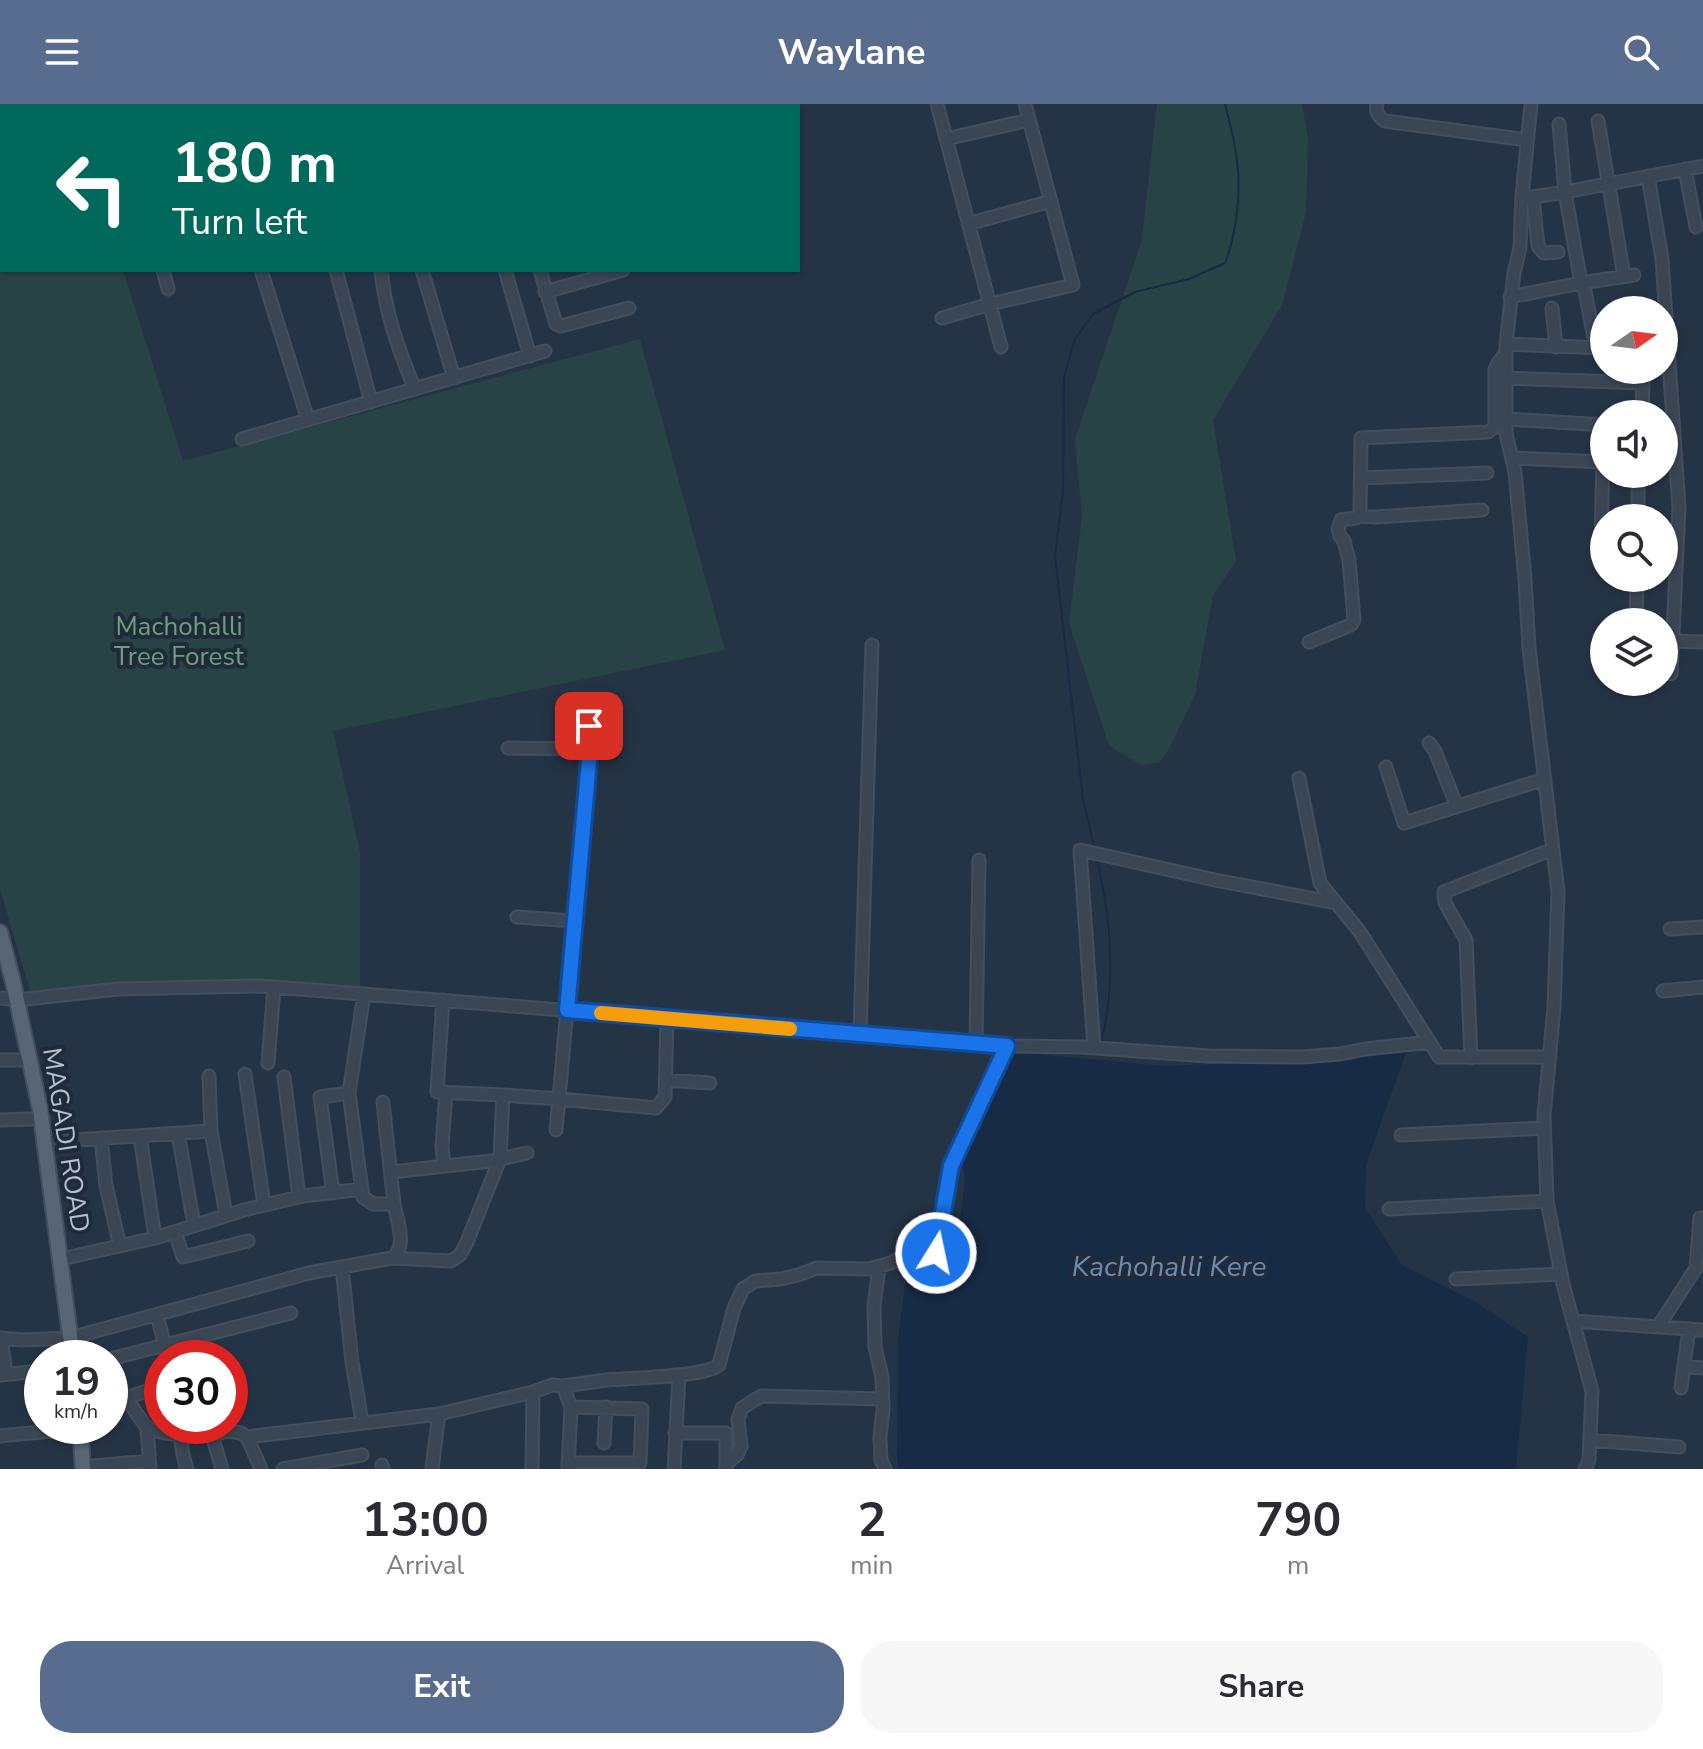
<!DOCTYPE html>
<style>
:root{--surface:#fff;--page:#f7f7f7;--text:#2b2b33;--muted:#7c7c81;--accent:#576c8f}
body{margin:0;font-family:"Nunito Sans",sans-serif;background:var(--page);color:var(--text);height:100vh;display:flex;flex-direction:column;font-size:30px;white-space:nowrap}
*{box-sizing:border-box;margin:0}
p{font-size:26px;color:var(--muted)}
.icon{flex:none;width:44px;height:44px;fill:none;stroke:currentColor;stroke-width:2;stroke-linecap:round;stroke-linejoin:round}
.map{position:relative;height:1365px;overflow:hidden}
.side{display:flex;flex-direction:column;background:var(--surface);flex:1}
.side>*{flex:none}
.banner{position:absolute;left:0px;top:0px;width:800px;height:168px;box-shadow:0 2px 6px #0004;background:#00695c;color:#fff;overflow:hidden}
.needle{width:52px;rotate:76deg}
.controls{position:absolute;left:1590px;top:192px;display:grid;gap:16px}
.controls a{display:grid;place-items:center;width:88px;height:88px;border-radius:50%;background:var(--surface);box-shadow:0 2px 6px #0004;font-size:40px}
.speed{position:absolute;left:24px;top:1236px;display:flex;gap:16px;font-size:40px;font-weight:700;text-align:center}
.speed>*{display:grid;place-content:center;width:104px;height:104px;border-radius:50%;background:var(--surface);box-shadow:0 2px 6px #0004;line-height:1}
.speed small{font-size:20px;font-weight:400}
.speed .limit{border:12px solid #d22;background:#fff;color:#111}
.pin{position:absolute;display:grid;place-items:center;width:68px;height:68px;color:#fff;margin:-34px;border-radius:16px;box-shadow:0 4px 12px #0006}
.me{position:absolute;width:88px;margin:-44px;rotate:10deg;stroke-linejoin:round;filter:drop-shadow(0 0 6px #0008)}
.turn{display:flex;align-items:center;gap:28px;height:168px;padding:0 40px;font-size:36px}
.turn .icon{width:104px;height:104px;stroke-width:2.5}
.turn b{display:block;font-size:56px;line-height:68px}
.eta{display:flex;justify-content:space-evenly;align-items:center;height:136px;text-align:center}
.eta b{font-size:48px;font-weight:700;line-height:56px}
.cta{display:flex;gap:16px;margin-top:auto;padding:16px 40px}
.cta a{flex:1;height:92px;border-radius:32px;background:var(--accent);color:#fff;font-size:32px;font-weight:700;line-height:92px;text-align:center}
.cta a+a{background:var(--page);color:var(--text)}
header{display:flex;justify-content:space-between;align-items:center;height:104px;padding:0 40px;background:var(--accent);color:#fff;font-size:36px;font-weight:700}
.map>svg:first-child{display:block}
.green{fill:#284346}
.water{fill:#172b45}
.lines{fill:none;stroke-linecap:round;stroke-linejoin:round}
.stream{stroke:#172b45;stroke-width:2}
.minor-casing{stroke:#444f5e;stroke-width:15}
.major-casing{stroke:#444f5e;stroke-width:18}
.minor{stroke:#3a4654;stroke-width:11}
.major{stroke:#586574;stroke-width:14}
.route-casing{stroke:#114b97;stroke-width:20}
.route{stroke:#1a73e8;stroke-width:14}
.slow{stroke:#f59e0b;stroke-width:14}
.labels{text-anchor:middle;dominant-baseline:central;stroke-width:8;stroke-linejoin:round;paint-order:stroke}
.park-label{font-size:26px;fill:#6da078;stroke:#1f2b3a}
.street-label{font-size:26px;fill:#b8c1ce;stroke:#1f2b3a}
.water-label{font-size:28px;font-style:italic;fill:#6f8caf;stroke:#1f2b3a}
</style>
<header><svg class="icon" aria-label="menu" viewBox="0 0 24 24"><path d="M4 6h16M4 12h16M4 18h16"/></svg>Waylane<svg class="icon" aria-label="search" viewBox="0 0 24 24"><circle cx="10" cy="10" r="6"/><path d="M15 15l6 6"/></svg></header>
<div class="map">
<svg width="1703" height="1365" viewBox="0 0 1703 1365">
<rect width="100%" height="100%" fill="#253445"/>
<path class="green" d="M0,0h70l1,2h-69v164h121l60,191 457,-122 85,311 -392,81 27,121v137l-128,-9 -202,11 -30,-102z
M1157,0h145l6,35 -2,73 -24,93 -69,115 23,141 -23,34 -18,100 -25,52 -10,15 -18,3 -33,-19 -40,-123 13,-107 -7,-77 67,-199z"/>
<path class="water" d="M1411,934l-45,127 -1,43 37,57 75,38 51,34 -12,132h-617l-2,-10 1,-120 8,-62 24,-4 28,-38 7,-54 -6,-44 20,-57 33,-28 152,14 178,-7z"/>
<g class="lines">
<path class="stream" d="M1095,746l-12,-51 -28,-243 8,-65 1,-114 11,-38 18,-25 42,-22 54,-13 36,-16c12,-30 17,-76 11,-108 -2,-17 -7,-34 -11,-51
M1097,756c14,59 19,124 4,183"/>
<g class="minor-casing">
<path id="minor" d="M119,0v2
M200,0v2
M290,0l1,2
M335,0l1,2
M460,0v2
M491,0l1,2
M529,0l1,2
M585,0v2
M937,0l64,243
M1377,0c-2,9 2,13 8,17l142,19
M1531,0l-9,92 -2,52 -6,25 -8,71v90l9,38 10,107 4,69 29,244 -4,115 -10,109 3,85 16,83 29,107 -3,69 -4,9
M1598,17l26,155
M1559,20l6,68 16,91 4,8 11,57
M946,35l83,-19
M1685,65l11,58
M1648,72l14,83 17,249 -8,166
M1522,92l11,1 32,-5 138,-26
M1533,93l5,49 6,7 14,-1
M968,120l83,-23
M163,166l5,19
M261,166l47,150
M336,166l35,132
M381,166c4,42 17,80 34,119
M422,166l32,108
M505,166l25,86
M540,166l16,54 5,2 68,-18
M545,188l78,-22
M1510,193l71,-14 53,-8
M1552,204l4,39
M942,214l48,-14 83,-19 -48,-181
M1506,240l97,4
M1505,274l138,5 -1,31
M1507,315l97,6
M242,335l303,-88
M1512,354l92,4
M1361,374l126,-5
M1358,412l18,1 106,-7
M1638,414v-44
M1601,434l2,-76
M1636,518l1,-44
M1673,537l30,1
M1309,538l42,-17 3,-5 -5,-60 -5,-19 -4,-5 -2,-7 3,-9 15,-2 4,-4 1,-76 127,-6 7,-5v-57l3,-7 7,-9
M588,599l2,46
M1429,639l6,8 22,56
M508,644l82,1 -31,350 97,9 9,-11 2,-78
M1386,663l18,56 141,-44
M1299,674l21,105 40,49 79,125h111
M979,756l-3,183 31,3 75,1 127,9 93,1 38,-3 26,-5 64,-7
M517,813l58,4
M1670,825l33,-2
M1663,887l40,-4
M364,890l-15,99 14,104 10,7h21l-11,-102
M0,894l17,2 101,-11 143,-3 715,57
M860,930l12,-389
M1094,944l-14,-198 135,30 121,23
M1471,954l-5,-118 -21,-37 -1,-11 109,-43
M0,956h21
M268,959l6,-76
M245,970l19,131
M209,972l2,55 15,84
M284,973l15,120
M665,976l45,3
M503,991l56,4 -3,31
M0,1016l33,-1
M178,1029l16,92
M1401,1031l143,-7
M140,1032l15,102
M101,1034l5,48 14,60
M45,1038l166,-11
M444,1062l-2,-20 4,-54
M391,1068l100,-11 36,-8
M333,1089l-13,-96 29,-4
M1389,1105l158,-8
M175,1128l8,25 65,-16
M392,1154c16,-11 5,-38 2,-54
M61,1155l94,-21 89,-28 59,-14 59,-7
M342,1163l10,95 10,60
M879,1163l-5,39 1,41 7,30 1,32 -3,28 1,23 4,9
M1456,1175l105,-5
M157,1211l11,43
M1573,1217l130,9
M1658,1223l38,-59 4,-50
M0,1234l23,2 47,-2 239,-65 83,-15 59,3 9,-6 7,-13 33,-83 3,-64 -66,-3 6,-92
M1,1234l5,36
M70,1234l25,20
M110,1255l181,-46
M1685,1262l18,2
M0,1271l30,-3
M110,1272l37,52 13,4 20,3h32l17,-4 12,2 6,4 14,32
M563,1282c15,-2 30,-4 44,-6 23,-2 98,-3 112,-15l15,-57 9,-19 12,-8 26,-2 17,-4 19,-7 51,1 23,-6 13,-8 27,1 5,-3 15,-87 56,-120
M1681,1284l8,-59
M533,1288l19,-7 11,1 8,21 71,2 -2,54h-72
M126,1294l36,-12
M147,1324l3,41
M675,1329h51v35
M180,1331l3,20 4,14
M212,1331l10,34
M0,1332l71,-7
M247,1333l192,-23 94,-22 -1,77
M1590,1336l89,7
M604,1339l2,-36
M726,1360l11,-9 4,-9 -3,-27 4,-11 19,-12 121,3
M382,1361l1,4
M83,1363l66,-6
M568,1363l3,-60
M283,1365l79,-14
M432,1365l7,-55
M674,1365l5,-94"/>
</g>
<g class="major-casing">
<path id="major" d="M0,828l13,50 27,127 33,249
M80,1322l3,43"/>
</g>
<use href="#minor" class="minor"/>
<use href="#major" class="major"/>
</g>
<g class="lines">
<g class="route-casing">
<path id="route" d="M589,622l1,23 -23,261 440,36 -56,120 -15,87"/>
</g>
<use href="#route" class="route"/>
<path class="slow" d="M601,909l189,16"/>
</g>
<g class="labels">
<g class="park-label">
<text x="179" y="522">Machohalli<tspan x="179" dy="30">Tree Forest</tspan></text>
</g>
<g class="street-label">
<text transform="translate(66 1036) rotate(81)">MAGADI ROAD</text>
</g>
<g class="water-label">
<text x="1169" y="1163">Kachohalli Kere</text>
</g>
</g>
</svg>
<div class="controls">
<a><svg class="needle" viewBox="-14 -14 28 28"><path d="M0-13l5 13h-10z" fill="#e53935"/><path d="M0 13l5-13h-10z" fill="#7c7c81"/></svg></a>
<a><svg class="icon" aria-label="sound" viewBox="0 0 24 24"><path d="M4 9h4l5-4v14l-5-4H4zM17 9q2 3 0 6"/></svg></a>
<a><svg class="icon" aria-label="search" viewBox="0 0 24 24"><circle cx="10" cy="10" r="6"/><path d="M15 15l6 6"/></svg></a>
<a><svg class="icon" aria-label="layers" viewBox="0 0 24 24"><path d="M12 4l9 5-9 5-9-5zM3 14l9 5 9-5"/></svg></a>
</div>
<div class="speed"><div>19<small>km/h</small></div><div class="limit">30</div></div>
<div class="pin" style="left:589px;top:622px;background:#d93025"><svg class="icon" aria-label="arrive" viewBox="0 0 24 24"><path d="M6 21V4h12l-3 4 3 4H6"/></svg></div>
<svg class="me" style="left:936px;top:1149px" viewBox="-20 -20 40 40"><circle r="17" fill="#1a73e8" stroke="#fff" stroke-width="3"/><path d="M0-11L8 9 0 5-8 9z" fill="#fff"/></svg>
<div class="banner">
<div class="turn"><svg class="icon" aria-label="left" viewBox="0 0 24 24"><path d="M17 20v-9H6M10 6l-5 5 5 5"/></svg><div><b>180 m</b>Turn left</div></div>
</div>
</div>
<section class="side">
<div class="eta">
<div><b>13:00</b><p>Arrival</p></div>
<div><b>2</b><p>min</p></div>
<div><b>790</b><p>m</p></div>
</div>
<div class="cta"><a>Exit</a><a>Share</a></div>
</section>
